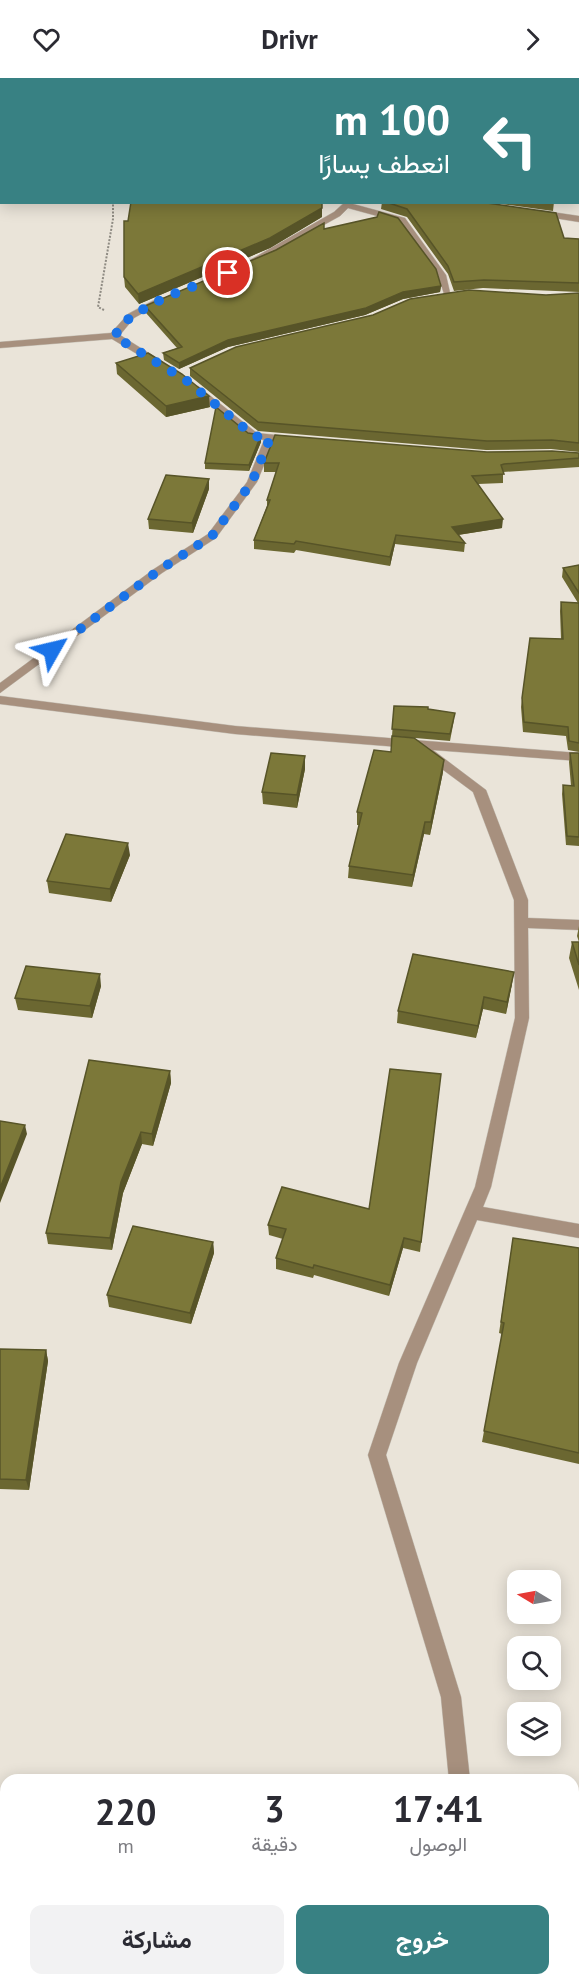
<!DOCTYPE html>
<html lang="ar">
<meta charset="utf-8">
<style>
:root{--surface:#fff;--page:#f2f2f3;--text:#2b2b33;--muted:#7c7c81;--accent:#388183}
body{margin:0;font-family:"PT Sans",Vazirmatn,sans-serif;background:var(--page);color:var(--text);direction:rtl;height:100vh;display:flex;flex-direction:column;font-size:22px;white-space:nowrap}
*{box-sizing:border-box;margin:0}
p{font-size:20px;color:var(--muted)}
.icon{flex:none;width:33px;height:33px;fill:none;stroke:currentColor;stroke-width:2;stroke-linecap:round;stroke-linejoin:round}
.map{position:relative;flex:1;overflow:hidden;direction:ltr}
.sheet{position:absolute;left:0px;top:1696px;width:579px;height:212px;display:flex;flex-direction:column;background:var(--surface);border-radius:18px 18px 0 0;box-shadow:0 3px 15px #0003;direction:rtl}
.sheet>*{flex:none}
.top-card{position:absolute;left:0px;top:0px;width:579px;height:126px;box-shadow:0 3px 15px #0003;direction:rtl;background:#388183;color:#fff;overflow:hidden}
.needle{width:39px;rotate:280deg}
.fabs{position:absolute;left:507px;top:1492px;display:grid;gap:12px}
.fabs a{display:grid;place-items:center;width:54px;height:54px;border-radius:12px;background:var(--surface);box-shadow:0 3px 15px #0003;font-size:30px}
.pin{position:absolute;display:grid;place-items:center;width:51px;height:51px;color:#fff;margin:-26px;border:3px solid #fff;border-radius:50%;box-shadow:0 2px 6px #0007}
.me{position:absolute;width:66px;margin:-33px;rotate:53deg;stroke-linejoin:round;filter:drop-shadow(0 0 4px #0008)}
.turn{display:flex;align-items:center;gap:21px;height:126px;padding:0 30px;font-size:27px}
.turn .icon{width:78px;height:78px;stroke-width:2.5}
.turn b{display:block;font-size:42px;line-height:51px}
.eta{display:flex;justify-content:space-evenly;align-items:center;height:102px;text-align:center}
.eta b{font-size:36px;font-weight:700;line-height:42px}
.primary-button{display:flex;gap:12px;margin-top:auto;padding:12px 30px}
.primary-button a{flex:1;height:69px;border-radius:12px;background:var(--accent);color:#fff;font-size:24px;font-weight:700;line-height:69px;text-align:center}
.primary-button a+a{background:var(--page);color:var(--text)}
header{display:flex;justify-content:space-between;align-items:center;height:78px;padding:0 30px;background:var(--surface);font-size:27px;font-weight:700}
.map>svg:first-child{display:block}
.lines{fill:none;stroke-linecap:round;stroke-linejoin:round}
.street-casing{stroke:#c7c2b8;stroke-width:1}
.path{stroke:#8f8b83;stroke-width:2;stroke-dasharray:2 1.5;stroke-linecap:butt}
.street{fill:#a7907e;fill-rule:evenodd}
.wall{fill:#6b6731}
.shaded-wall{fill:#575428}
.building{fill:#7c7839;stroke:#575428;stroke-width:1.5}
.route{stroke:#1a73e8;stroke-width:10;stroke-dasharray:0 18}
</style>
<header><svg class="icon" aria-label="forward" viewBox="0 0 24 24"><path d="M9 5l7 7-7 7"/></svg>Drivr<svg class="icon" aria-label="heart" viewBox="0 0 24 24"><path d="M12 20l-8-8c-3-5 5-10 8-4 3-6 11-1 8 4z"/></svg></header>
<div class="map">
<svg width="579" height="1907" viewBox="0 0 579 1907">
<rect width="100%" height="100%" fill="#eae4d9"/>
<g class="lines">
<g class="street-casing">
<path id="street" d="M360,0h8v2h-7z
M345,124h9l-1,2 52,14 41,57 5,22h-6l-7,-22 -39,-53 -51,-14 -8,8 -83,46 -7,-2 84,-48z
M538,132l41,6v6l-44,-7 -1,-2z
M160,219l8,2 -34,19 -14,17 43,27v4h-6l-45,-27 -112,9v-6l111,-9 17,-19z
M192,308h6l59,47 38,4 5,3 -5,3 -21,-2 -17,41 -41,56 -54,35 -162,120v-10l154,-114 54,-35 39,-52 17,-42 -14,-2 -58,-48z
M0,618l235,30 344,27v8l-146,-11 53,40 42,110v18l51,2v10l-51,-2 1,90 -38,169 -8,20 96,17v14l-102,-18 -60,143 -31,92 75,242 9,83h-21l-8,-83 -73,-242 31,-92 76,-176 40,-169 -1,-118 -41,-108 -50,-37 -1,-3 2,-3 -189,-15 -235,-30z
M470,1902h22l1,5h-22z"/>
</g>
<path class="path" d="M234,2l3,-2
M104,232l-6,-3 15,-88v-17"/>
<use href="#street" class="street"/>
</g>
<path class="wall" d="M546,0h33v11h-1v-9h-32z
M578,12h1v42l-1,-2z
M382,124h98l84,36 15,1v53l-96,-4 -29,3 -6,-17 -41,-57 -26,-8z
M487,124h67l-1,9z
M322,139l-52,31 -131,56 -14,-17 -1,-10z
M324,151l117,57 -1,6 -37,7 -38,16 -137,32 -49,22 -15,-9 -1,-7 14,-5 -31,-35 -1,-7z
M579,215v159l-28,-3 -65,1 -228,-19 -68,-55v-8l356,-73z
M116,285l94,44 -44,10 -49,-43z
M248,355l13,9 -12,29 -44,-2v-6z
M487,374l92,1v14l-76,5v11l-25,1 24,44 -44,7 7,8 -1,9 -69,-8 -5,22 -94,-16 -2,3 -40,-4v-9l13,-34v-6l9,-28h-12v-9z
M209,411l-16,44 -44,-4 -1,-10z
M579,487v187l-11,-2 -2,-14 -43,-4 -2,-25 9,-69 31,1 -1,-28 1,-9 17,1 -16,-26 1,-9z
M394,628l60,14 -4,21 -58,-5z
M570,675h9v93l-13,-1 -4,-51 1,-9 8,1 -2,-24z
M305,678v13l-8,39 -34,-4 -1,-12z
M443,694l-13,63 -6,-1 -12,53 -64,-9 1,-12 10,-41h-2v-13z
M130,777l-19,47 -62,-9 -2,-12z
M579,848v64l-10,-32 3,-16h7l-2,-6z
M512,906l-6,30 -23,-5 -7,29 -79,-15 1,-12z
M101,908l-9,32 -74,-8 -3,-12z
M170,993l1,12 -18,63 -11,-2 -19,49 -11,57 -64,-6 -2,-11z
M441,996l-21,178 -17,-4 -14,48 -75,-21 -1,3 -37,-9v-11l7,-19 -14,-4 -1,-10 101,-16z
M513,1160l66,10v216l-97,-22 20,-108 -3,-1z
M213,1164l1,11 -23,71 -82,-17 -2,-12z
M0,1271l46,1 2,11 -19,129 -29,-1z"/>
<path class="shaded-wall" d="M322,130v9l-52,31 -131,56 -1,-10z
M441,208l-1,6 -37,7 -38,16 -137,32 -49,22v-6l49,-23 175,-48z
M209,318l1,11 -44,10v-11z
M261,357v7l-12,29v-6z
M209,401v10l-16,44 -1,-10z
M503,441l-1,9 -51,8 1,-9z
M396,457l-1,9 -5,22v-9z
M305,678v13l-8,39v-13z
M444,682l-1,12 -13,63 1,-13z
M425,744l-1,12 -12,53 1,-12z
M128,765l2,12 -19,47 -1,-13z
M514,894l-2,12 -6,30 1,-12z
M100,896l1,12 -9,32 -2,-12z
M484,919l-1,12 -7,29 2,-12z
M170,993l1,12 -18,63 -1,-12z
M25,1047l2,9 -27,69v-15z
M141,1054l1,12 -19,49 -11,57 -2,-12 11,-56z
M404,1160l-1,10 -14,48 1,-11z
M213,1164l1,11 -23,71 -1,-11z
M46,1272l2,11 -19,129 -3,-10z"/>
<path class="building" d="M550,0h29v5h-1v-3h-27z
M578,12h1v34l-1,-2z
M131,124h191v6l-52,30 -132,56 -14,-17v-56h4z
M386,124h94l76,11 8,25 15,1v44l-95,-3 -30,2 -6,-16 -41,-57z
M379,134l19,6 38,51 5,17 -38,6 -37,16 -138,32 -49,23 -16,-10 19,-6 -37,-41 131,-56 48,-27v6l53,-12z
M469,212l77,5 33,-2v150l-27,-3 -65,1 -229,-19 -68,-54 46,-21 137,-32 37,-16z
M148,275l34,21 27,22 -43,10 -50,-43z
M216,329l32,26 13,2 -12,30 -44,-2z
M275,357l212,17 65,-1 27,2v5l-75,6 -3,1 3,9 -32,2 31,43 -51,8 13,16 -69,-8 -6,22 -94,-16 -2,3 -40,-4 16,-40h-3l12,-37h-15z
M166,397l43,4 -17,44 -44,-4z
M579,487v28l-16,-25z
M561,524l18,1v140l-10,-2 -1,-14 -44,-5 -2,-24 8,-60 33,1z
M394,628l34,1v2l27,4 -5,21 -58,-5z
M392,658l22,2 30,22 -13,62h-6l-12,53 -64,-9 13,-53 -5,-1 17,-62 17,2z
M271,675l34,3 -8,39 -35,-3z
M570,675h9v84l-12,-1 -4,-51 11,1z
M66,756l62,9 -18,46 -63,-8z
M572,864h7v23z
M413,876l101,18 -7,30 -23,-5 -6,29 -80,-15z
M26,888l74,8 -10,32 -75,-8z
M89,982l81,11 -18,63 -11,-2 -20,50 -11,56 -64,-5z
M390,991l51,5 -20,168 -17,-4 -14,47 -76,-20 -1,3 -37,-10 10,-29 -18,-4 14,-38 87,22z
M0,1043l25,4 -25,63z
M133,1148l80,16 -23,71 -83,-18z
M513,1160l66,10v205l-95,-22 20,-108 -3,-1z
M0,1271l46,1 -20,130 -26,-1z"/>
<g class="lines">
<path class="route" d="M52,572l106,-79 54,-35 40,-54 18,-44 -16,-2 -67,-55 -73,-45 17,-20 35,-19 62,-24"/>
</g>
</svg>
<div class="fabs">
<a><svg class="needle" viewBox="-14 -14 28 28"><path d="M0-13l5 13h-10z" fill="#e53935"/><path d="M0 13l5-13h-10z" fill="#7c7c81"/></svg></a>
<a><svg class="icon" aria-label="search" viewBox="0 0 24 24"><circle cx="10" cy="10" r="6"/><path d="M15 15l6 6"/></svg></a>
<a><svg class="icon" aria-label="layers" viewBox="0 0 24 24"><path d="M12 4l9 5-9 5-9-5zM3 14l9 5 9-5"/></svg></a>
</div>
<div class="pin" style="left:228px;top:195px;background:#d93025"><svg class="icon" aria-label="arrive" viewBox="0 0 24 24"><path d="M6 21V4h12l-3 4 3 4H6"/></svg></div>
<svg class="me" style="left:52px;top:572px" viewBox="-20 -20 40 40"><path d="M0-17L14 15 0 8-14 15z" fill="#1a73e8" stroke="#fff" stroke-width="4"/></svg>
<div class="top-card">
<div class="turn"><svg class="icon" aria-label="left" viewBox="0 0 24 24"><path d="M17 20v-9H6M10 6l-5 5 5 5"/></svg><div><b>100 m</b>انعطف يسارًا</div></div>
</div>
<section class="sheet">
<div class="eta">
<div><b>17:41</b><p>الوصول</p></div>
<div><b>3</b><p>دقيقة</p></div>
<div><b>220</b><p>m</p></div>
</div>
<div class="primary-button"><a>خروج</a><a>مشاركة</a></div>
</section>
</div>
